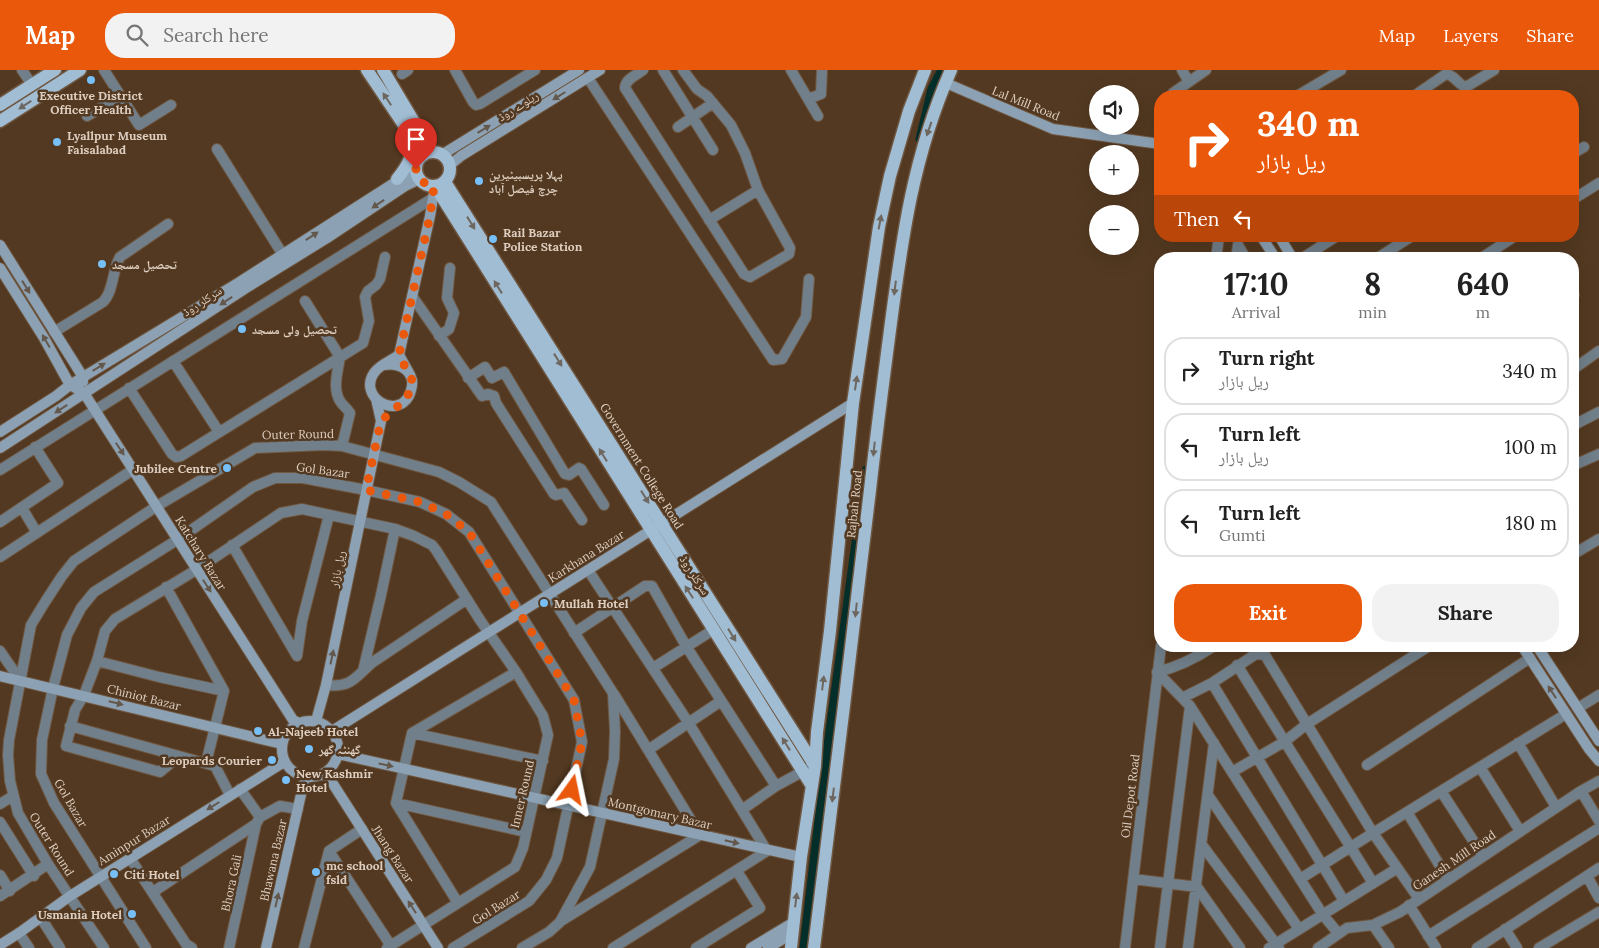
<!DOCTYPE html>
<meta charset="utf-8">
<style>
:root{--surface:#fff;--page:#f2f2f2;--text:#222;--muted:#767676;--line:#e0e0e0;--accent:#ea580c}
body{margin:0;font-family:Lora,"Noto Naskh Arabic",serif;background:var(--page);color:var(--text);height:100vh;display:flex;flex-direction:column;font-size:19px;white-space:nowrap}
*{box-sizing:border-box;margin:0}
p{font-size:16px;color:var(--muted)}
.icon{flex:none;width:28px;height:28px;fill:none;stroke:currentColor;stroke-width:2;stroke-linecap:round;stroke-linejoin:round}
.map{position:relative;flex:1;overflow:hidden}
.details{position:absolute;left:1154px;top:182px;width:425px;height:400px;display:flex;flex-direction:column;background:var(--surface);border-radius:20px;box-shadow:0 5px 20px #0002}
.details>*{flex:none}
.banner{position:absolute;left:1154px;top:20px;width:425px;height:152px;border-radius:20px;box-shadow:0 5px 20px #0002;background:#ea580c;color:#fff;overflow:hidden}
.buttons{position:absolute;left:1089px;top:15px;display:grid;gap:10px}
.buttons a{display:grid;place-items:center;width:50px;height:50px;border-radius:50%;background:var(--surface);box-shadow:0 5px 20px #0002;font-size:25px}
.pin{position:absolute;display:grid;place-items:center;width:42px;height:42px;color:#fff;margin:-51px -21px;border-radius:50% 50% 50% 0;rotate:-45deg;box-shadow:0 0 5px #0007}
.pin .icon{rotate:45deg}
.me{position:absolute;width:55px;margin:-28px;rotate:12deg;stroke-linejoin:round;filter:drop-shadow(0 0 4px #0008)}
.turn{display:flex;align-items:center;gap:18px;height:105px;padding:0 20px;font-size:22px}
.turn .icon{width:65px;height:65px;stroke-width:2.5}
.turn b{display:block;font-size:35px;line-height:42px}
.then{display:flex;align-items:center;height:48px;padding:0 20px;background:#0003;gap:10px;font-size:19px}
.eta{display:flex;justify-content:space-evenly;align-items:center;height:85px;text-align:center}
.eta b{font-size:30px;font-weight:700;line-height:35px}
.button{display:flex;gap:10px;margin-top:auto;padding:10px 20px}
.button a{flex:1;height:58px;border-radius:20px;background:var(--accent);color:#fff;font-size:20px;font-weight:700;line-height:58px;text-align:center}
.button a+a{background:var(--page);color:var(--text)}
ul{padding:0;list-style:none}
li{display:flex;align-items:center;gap:15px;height:68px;margin:0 10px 8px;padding:0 10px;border:2px solid var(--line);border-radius:20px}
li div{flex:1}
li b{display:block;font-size:19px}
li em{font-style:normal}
header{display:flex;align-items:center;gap:30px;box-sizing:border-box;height:70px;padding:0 25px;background:var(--accent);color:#fff}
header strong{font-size:24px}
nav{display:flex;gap:28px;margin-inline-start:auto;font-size:18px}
.search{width:350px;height:45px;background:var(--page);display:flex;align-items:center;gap:12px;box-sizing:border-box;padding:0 18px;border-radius:20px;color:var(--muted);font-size:19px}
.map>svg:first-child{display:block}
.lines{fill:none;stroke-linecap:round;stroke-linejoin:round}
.canal{stroke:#042e29;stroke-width:9}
.street-casing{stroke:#6f5741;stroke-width:12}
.secondary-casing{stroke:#6f5741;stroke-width:12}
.primary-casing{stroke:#6f5741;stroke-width:15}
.street{stroke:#717f8a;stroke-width:10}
.secondary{stroke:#8ca2b4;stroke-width:10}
.primary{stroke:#a1bdd4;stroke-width:12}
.oneway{fill:#64584d}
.oneway2{fill:#6e6760}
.route{stroke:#ea580c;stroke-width:9;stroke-dasharray:0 16.2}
.poi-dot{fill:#77bff7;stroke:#533921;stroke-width:2}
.labels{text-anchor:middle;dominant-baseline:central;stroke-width:5;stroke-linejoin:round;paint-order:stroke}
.poi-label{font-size:12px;font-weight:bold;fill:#decec0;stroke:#533921;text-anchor:start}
.street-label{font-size:12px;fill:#decec0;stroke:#533921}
</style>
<header>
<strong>Map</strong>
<div class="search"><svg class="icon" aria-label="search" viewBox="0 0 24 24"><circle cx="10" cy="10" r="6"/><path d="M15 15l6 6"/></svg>Search here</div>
<nav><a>Map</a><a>Layers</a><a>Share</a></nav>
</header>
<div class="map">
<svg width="1599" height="878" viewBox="0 0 1599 878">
<rect width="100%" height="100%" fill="#533921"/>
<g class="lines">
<path class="canal" d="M920,69l12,-50 10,-19
M804,878l22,-188 40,-290"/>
<g class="street-casing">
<path id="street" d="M22,0l10,15
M104,0l35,55 32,-20
M455,0l18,32 3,3 4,-1 55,-34
M643,0c-6,5 -18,9 -18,18l119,186 6,3 39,-23 1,-6 -32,-58 -13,-37 -14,-28 -24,-29 -10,-7 -14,-19
M663,0l50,80
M791,0l27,46
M1182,0l7,12
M402,4l6,-4
M588,8l185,282 9,-1 24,-42 3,-38
M1171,26l2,-3 33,-23
M1297,26l44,-26
M1414,26l32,-22c9,1 12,11 20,13l28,-17
M808,29l13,-5 1,-24
M87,46l34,-20
M678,57l35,-24
M217,79l66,106
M1572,84l12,-7
M1572,130l27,-17
M709,150l49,-30
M1216,189l3,-23
M1236,189l2,-14 8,14
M1301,189l36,-23
M1376,189l36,-23
M1480,189l35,-23
M412,226l70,100 6,-2 6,2 2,7 58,91 2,1 8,-2 18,27
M1572,226l2,-1
M305,231l35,56c-2,14 -8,31 0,44 2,4 7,7 10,12l-8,33
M54,262l49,-30c11,-11 9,-32 17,-45l48,-33
M439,266l10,-7 5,-16 -7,-15 3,-30
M173,291l46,71
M1572,300l27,-19
M468,308l17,-11 7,11 12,-6 61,102 4,1 10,-7 2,1 23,36
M129,318l43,66 4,3 5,-1 182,-113 6,-22 -4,-24 3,-6 8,-6 4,-6 5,-22
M1572,356l27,-14
M1572,396l27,-12
M0,400l433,-272
M22,438l15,25
M0,452l58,-39 -23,-36
M232,475l65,111 5,-35 27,-106
M1572,485l27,-16
M0,487l134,-88
M588,500l100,152 79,129 -154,97
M166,517l58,104 -18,72
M574,563l71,-47h7l34,60 90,140
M1214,576c-18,12 -36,21 -57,26l33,34 133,209 15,18
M0,581l20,29
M97,591l62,16 65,14
M1237,595l136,218
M653,598l60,-38
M363,601l18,-76 14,-66
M1212,613l132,218
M326,615c26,3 29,-8 47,-23l94,-63
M1182,628l30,-15 44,-29 9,1 108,178 193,-119
M1578,638l21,-13
M70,656l145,40 15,29
M412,663l131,28
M1518,673l38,64
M648,680l73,-49
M178,687l-18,15 -94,-26 9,-36 9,-15 13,-34 8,-30 10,-12 81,-49 85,-57 21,-4 93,20 19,7 18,9 4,5 44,70 36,52 27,44 5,19 -25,113 -8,19 -128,81
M1367,695l163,-107
M1480,697l40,64
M1232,702l52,-30 23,-18 122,-78
M240,719l20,28
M1441,721l42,65
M1581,721l18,30
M1208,725l91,134
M396,733l130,29
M0,734l13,-8
M743,739l33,-23 33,-18
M1407,742l41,67
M0,752l34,54
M1202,775l77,103
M329,781l62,95
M130,788l56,86 6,4
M0,805l10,16
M1587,806l12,22
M1133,809l64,8 43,61
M1300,809l73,-46 46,66
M153,822l103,-68 4,-7 20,-11 18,3
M0,826l48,-32
M458,833l-62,-100 16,-70 104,-61
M1409,835l27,43
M41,848l19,30
M561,851l139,-86 -86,-141
M1373,855l16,23
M1505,859l12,19
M19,863l10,15
M1428,866l171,-108
M104,878l-56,-84 -30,-51 -8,-32 -2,-26 1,-15 22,-115 14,-23 17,-26 12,-15 83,-55 98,-58 69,-3 18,1 97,26 20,10 32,20 122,191 2,38 -1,28 -24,108 -30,55 -11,10 -27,16
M146,878l-92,-145 -13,-29 1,-34 11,-52 14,-53 14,-27 13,-16 83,-52 76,-53 22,-9h28l63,12 54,12 26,12 23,18 105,168 8,42 -25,116 -11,22 -17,21 -76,47
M229,878l27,-124
M304,878l25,-97 33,-22
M696,878l64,-40 -23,-37
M1125,878l36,-302
M1160,878l30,-242
M1188,878l26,-205
M1269,878l127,-79
M1318,878l29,-20 26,-3 27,-13 181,-121 18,-10
M1477,878l122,-80
M1539,878l60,-36"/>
</g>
<g class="secondary-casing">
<path id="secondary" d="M946,13l107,46 107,15
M443,84l136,-84
M450,95l11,-9 139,-86
M1261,166l15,23
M1279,166l14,23
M0,175l83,132v5
M0,198l44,70 26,47 14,8 209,327 6,3
M384,295c12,-2 25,2 28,15 1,6 -1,11 -3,16 -14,24 -51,0 -35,-23 5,-8 18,-13 25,-18
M409,303l-10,-18 31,-139 5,-30
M0,362l56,-36 14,-11 168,-102 178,-114
M0,378l246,-160 81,-50 78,-52 15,-7
M1522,576l67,103 10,12
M1537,576l62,95
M0,606l282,68
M282 679a28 28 0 1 1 56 0a28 28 0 1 1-56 0Z
M316,651l10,-36 55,-264 -5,-22
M332,661l521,-328
M338,684l463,103
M326,703l112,175
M0,875l19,-12 51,-37 214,-134
M266,878l39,-171
M751,878l43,-26
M768,878l25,-15"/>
</g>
<g class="primary-casing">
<path id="primary" d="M367,0l57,85
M383,0l49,82
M0,35l55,-35
M0,51l80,-51
M416 99a17 17 0 1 1 34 0a17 17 0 1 1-34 0Z
M397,109c12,-15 16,-22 14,-43
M445,112l370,584
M435,116l377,600
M791,878l10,-91 14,-91 2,-34 13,-101 23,-228 26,-176 11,-51 19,-65 16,-41
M814,878c19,-153 38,-305 56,-458 6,-53 13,-106 20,-160 12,-92 23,-174 61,-260"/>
</g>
<use href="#street" class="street"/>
<use href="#secondary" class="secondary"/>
<use href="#primary" class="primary"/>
</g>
<defs><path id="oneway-solid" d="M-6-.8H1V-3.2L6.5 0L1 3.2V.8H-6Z" transform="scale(1.25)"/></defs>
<g class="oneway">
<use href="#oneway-solid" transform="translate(559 26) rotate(148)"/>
<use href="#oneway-solid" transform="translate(484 59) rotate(-31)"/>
<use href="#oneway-solid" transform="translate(378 134) rotate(146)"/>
<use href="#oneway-solid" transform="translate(312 166) rotate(-33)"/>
<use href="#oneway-solid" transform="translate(26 217) rotate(58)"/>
<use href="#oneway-solid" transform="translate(226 231) rotate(147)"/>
<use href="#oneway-solid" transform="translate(46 271) rotate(-120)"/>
<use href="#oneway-solid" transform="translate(99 297) rotate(-31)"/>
<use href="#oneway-solid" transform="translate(61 339) rotate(147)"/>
<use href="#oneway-solid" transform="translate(120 379) rotate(56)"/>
<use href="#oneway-solid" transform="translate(207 516) rotate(57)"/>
<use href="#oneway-solid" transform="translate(332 587) rotate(-78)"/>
<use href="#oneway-solid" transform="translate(1552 622) rotate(-123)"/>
<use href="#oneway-solid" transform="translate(116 633) rotate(14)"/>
<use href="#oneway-solid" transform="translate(386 695) rotate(12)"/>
<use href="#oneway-solid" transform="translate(213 736) rotate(148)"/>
<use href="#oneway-solid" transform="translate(732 772) rotate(13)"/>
<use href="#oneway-solid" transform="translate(277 830) rotate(-77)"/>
<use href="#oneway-solid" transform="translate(412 837) rotate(-123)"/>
</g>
<g class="oneway2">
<use href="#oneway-solid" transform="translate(387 29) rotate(-124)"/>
<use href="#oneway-solid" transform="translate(25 35) rotate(147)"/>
<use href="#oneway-solid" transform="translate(929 59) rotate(109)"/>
<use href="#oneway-solid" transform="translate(880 152) rotate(-79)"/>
<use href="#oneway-solid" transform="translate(471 153) rotate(58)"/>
<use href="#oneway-solid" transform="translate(498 217) rotate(-122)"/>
<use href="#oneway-solid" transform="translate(895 218) rotate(97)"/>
<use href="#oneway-solid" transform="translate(558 290) rotate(58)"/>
<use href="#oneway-solid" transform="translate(856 313) rotate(-82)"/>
<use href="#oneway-solid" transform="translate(874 379) rotate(96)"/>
<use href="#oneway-solid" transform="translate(603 385) rotate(-122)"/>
<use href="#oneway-solid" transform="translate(645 427) rotate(58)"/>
<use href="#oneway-solid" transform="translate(689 522) rotate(-123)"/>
<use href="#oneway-solid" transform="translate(856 540) rotate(96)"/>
<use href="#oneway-solid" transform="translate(732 565) rotate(58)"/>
<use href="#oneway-solid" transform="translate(823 613) rotate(-83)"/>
<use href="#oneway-solid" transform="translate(786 674) rotate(-122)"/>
<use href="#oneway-solid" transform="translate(833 725) rotate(97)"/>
<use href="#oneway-solid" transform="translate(796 830) rotate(-83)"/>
</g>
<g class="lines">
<path class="route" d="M416,99c2,10 8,16 18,17l-4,30 -31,139 13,25v7l-6,12 -25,22 -15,69 54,12 26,12 23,18 105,168 8,42 -10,48"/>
</g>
<g class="poi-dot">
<circle cx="91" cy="10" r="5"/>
<circle cx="57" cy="72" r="5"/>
<circle cx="479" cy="111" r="5"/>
<circle cx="493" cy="169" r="5"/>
<circle cx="102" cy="194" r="5"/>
<circle cx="242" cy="259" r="5"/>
<circle cx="227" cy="398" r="5"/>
<circle cx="544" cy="533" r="5"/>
<circle cx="258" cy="661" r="5"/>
<circle cx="309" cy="679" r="5"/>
<circle cx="272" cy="690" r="5"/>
<circle cx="286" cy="710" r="5"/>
<circle cx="316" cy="802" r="5"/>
<circle cx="114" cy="804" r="5"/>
<circle cx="132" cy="844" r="5"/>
</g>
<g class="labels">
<g class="poi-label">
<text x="91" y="25" text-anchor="middle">Executive District<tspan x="91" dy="14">Officer Health</tspan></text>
<text x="67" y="65">Lyallpur Museum<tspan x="67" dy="14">Faisalabad</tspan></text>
<text x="489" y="104">پہلا پریسبیٹیرین<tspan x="489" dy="14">چرچ فیصل آباد</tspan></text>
<text x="503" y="162">Rail Bazar<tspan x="503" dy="14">Police Station</tspan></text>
<text x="112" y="194">تحصیل مسجد</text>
<text x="252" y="259">تحصیل ولی مسجد</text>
<text x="217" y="398" text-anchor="end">Jubilee Centre</text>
<text x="554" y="533">Mullah Hotel</text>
<text x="268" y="661">Al-Najeeb Hotel</text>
<text x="319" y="679">گھنٹہ گھر</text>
<text x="262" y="690" text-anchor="end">Leopards Courier</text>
<text x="296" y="703">New Kashmir<tspan x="296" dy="14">Hotel</tspan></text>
<text x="326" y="795">mc school<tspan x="326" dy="14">fsld</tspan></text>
<text x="124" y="804">Citi Hotel</text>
<text x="122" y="844" text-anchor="end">Usmania Hotel</text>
</g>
<g class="street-label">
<text transform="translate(1026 33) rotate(22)">Lal Mill Road</text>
<text transform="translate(518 36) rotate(-32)">ریلوے روڈ</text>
<text transform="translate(202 231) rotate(-33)">سرکلر روڈ</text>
<text transform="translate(298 364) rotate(-1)">Outer Round</text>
<text transform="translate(642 396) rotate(58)">Government College Road</text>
<text transform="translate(323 400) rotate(8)">Gol Bazar</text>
<text transform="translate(854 434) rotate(-84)">Rajbah Road</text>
<text transform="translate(201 483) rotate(58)">Katchary Bazar</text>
<text transform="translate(586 486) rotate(-32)">Karkhana Bazar</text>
<text transform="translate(337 499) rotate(-78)">ریل بازار</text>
<text transform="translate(695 505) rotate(57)">سرکلر روڈ</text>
<text transform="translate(144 627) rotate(14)">Chiniot Bazar</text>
<text transform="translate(522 724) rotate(-77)">Inner Round</text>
<text transform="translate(1130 726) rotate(-83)">Oil Depot Road</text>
<text transform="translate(71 733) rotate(60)">Gol Bazar</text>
<text transform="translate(660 743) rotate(13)">Montgomary Bazar</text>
<text transform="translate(134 770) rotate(-32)">Aminpur Bazar</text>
<text transform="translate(52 774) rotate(58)">Outer Round</text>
<text transform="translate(393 784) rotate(57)">Jhang Bazar</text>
<text transform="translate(273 790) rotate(-77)">Bhawana Bazar</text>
<text transform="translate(1454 790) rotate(-34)">Ganesh Mill Road</text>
<text transform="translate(231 813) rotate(-78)">Bhora Gali</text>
<text transform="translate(496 837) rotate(-32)">Gol Bazar</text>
</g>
</g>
</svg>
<div class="buttons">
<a><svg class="icon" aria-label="sound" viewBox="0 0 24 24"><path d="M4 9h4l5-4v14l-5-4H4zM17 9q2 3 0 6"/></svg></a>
<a>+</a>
<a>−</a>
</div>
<div class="pin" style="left:416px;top:99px;background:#d93025"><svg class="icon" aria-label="arrive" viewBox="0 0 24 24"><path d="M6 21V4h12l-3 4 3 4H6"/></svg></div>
<svg class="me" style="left:572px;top:720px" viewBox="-20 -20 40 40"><path d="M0-17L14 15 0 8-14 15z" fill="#ea580c" stroke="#fff" stroke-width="4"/></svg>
<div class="banner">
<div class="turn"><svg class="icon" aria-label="right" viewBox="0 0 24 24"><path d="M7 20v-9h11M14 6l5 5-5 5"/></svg><div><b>340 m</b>ریل بازار</div></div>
<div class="then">Then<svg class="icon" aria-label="left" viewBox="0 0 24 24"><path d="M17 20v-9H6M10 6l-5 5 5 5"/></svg></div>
</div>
<section class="details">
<div class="eta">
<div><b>17:10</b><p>Arrival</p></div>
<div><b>8</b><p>min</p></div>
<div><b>640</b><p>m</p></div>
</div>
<ul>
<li><svg class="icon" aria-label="right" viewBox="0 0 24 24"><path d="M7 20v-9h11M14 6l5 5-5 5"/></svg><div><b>Turn right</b><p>ریل بازار</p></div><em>340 m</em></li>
<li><svg class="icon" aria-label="left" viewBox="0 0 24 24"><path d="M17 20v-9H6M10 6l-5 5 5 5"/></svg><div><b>Turn left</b><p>ریل بازار</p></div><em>100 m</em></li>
<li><svg class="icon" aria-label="left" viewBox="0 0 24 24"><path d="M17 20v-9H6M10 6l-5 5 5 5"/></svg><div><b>Turn left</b><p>Gumti</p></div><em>180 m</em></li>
</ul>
<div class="button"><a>Exit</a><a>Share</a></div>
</section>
</div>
